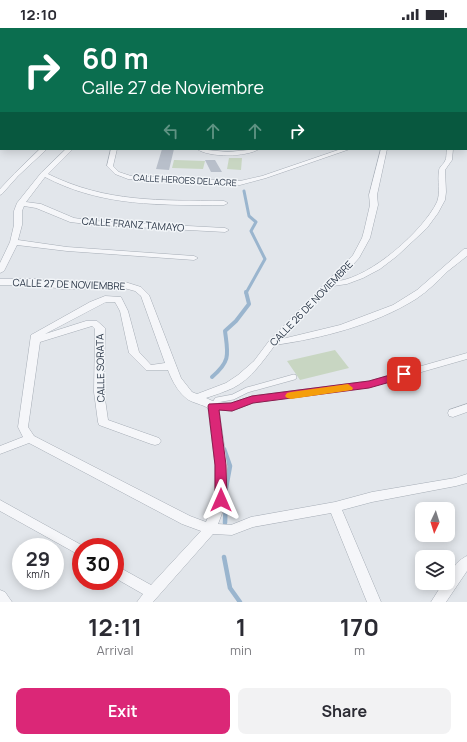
<!DOCTYPE html>
<style>
:root{--surface:#fff;--page:#f2f2f3;--text:#2b2b33;--muted:#7c7c81;--accent:#db2777}
body{margin:0;font-family:Manrope,sans-serif;background:var(--page);color:var(--text);height:100vh;display:flex;flex-direction:column;font-size:15px;white-space:nowrap}
*{box-sizing:border-box;margin:0}
p{font-size:13px;color:var(--muted)}
.icon{flex:none;width:22px;height:22px;fill:none;stroke:currentColor;stroke-width:2;stroke-linecap:round;stroke-linejoin:round}
.map{position:relative;height:574px;overflow:hidden}
.panel{display:flex;flex-direction:column;background:var(--surface);flex:1}
.panel>*{flex:none}
.top-card{position:absolute;left:0px;top:0px;width:467px;height:122px;box-shadow:0 2px 10px #0003;background:#0b6e4f;color:#fff;overflow:hidden}
.needle{width:26px;rotate:184deg}
.tools{position:absolute;left:415px;top:474px;display:grid;gap:8px}
.tools a{display:grid;place-items:center;width:40px;height:40px;border-radius:8px;background:var(--surface);box-shadow:0 2px 10px #0003;font-size:20px}
.speed{position:absolute;left:12px;top:510px;display:flex;gap:8px;font-size:20px;font-weight:700;text-align:center}
.speed>*{display:grid;place-content:center;width:52px;height:52px;border-radius:50%;background:var(--surface);box-shadow:0 2px 10px #0003;line-height:1}
.speed small{font-size:10px;font-weight:400}
.speed .limit{border:6px solid #d22;background:#fff;color:#111}
.pin{position:absolute;display:grid;place-items:center;width:34px;height:34px;color:#fff;margin:-17px;border-radius:8px;box-shadow:0 2px 6px #0006}
.me{position:absolute;width:44px;margin:-22px;rotate:0deg;stroke-linejoin:round;filter:drop-shadow(0 0 3px #0008)}
.turn{display:flex;align-items:center;gap:14px;height:84px;padding:0 16px;font-size:18px}
.turn .icon{width:52px;height:52px;stroke-width:2.5}
.turn b{display:block;font-size:28px;line-height:34px}
.lanes{display:flex;align-items:center;height:38px;padding:0 16px;background:#0003;justify-content:center;gap:20px;direction:ltr}
.lanes .off{opacity:.35}
.eta{display:flex;justify-content:space-evenly;align-items:center;height:68px;text-align:center}
.eta b{font-size:24px;font-weight:700;line-height:28px}
.button{display:flex;gap:8px;margin-top:auto;padding:8px 16px}
.button a{flex:1;height:46px;border-radius:8px;background:var(--accent);color:#fff;font-size:16px;font-weight:700;line-height:46px;text-align:center}
.button a+a{background:var(--page);color:var(--text)}
.status{display:flex;justify-content:space-between;align-items:center;height:28px;padding:0 20px;background:var(--surface);direction:ltr}
.status svg{height:11px;fill:currentColor}
.map>svg:first-child{display:block}
.green{fill:#c8d6c2}
.lines{fill:none;stroke-linecap:round;stroke-linejoin:round}
.stream-far2{stroke:#9ab5ce;stroke-width:3}
.stream-far1{stroke:#9ab5ce;stroke-width:4}
.stream{stroke:#9ab5ce;stroke-width:4.5}
.building{fill:#b8bfca}
.service-casing{stroke:#a6adb6;stroke-width:6}
.minor-casing{stroke:#a6adb6;stroke-width:1}
.service{stroke:#f5f6f9;stroke-width:5}
.minor{fill:#f5f6f9;fill-rule:evenodd}
.route{fill:#db2777;stroke:#8e194d}
.slow{fill:#f59e0b}
.labels{text-anchor:middle;dominant-baseline:central;stroke-width:3;stroke-linejoin:round;paint-order:stroke}
.far-street-label{font-size:9px;fill:#283445;stroke:#f2f5f8}
.street-label{font-size:10px;fill:#283445;stroke:#f2f5f8}
</style>
<div class="status"><b>12:10</b><svg viewBox="0 0 49 12"><path d="M0 12V9h3v3zM5 12V6h3v6zM10 12V3h3v9zM15 12V0h3v12zM26 1h20v11H26zM47 4h2v5h-2z"/></svg></div>
<div class="map">
<svg width="467" height="574" viewBox="0 0 467 574">
<rect width="100%" height="100%" fill="#e2e6eb"/>
<path class="green" d="M229,130h13l-1,12 -14,-1z
M174,132l31,1 -2,8 -31,-1z
M335,322l14,18 -49,12 -13,-19z"/>
<g class="lines">
<path class="stream-far2" d="M244,163l5,25 7,6 -5,9 14,28 -19,34"/>
<path class="stream-far1" d="M212,349c19,-16 16,-23 13,-46l11,-10 13,-17 -3,-12"/>
<path class="stream" d="M224,421l6,17 -4,22
M225,495l1,-25
M224,529l6,31 10,14"/>
</g>
<path class="building" d="M162,121h12l-5,21 -13,-1z
M205,132h10l7,12h-11z"/>
<g class="lines">
<g class="service-casing">
<path id="service" d="M213,378l4,-6 16,-3 14,-7 47,-13"/>
</g>
<g class="minor-casing">
<path id="minor" d="M118,0h4v1h-4z
M230,0h4l1,1h-4z
M271,0h4l1,1h-4z
M420,0h11l1,1h-11z
M442,0h10l1,1h-10z
M466,2h1v2h-1z
M466,13h1v2h-1z
M466,31h1v2h-1z
M1,53v4l-1,1v-4z
M0,103h1l-1,5z
M40,121h7l-29,27 -16,18 -2,1v-6l14,-15z
M66,121h7l-25,25c59,29 112,26 176,27l4,2 -4,2c-63,0 -122,2 -179,-28l-19,25 15,2 33,14 21,3 130,7 4,2 -4,2 -130,-7 -25,-3 -34,-14 -12,-2 -2,5v14l-4,15 49,7 127,9 4,2 -4,2 -127,-9 -50,-6 -13,26 -4,2v-10l10,-21 4,-17v-14l3,-8 24,-30z
M111,121h6l-4,17 6,6 12,4 109,5 22,-5 79,-27h9l-84,29 -26,7 -112,-6 -13,-5 -8,-8z
M197,121l31,3 31,-3c-12,8 -50,9 -62,0z
M381,121h6l-10,46 1,10 -8,33 -11,20 -21,23c33,-4 85,-50 99,-79 4,-11 0,-20 2,-31 0,-4 4,-6 6,-10 2,-3 1,-8 2,-12h6l-1,11 -7,10 1,22 -1,8 -7,13 -11,15 -30,28 -17,13 -17,9 -16,6 -14,2 -51,53 58,-14 53,-20 24,-15 47,-41h3v7c-6,5 -13,10 -19,15 -10,10 -20,20 -32,28 -42,26 -93,39 -141,46 -12,16 -24,34 -42,43 -9,4 -18,7 -27,10l9,4 16,1 21,-7 117,-15 98,-28v6l-98,28 -116,16 -21,8 -13,-1 8,55v35l-9,24 13,1 20,-8 84,-15 37,-10 83,-14 12,-4v9l-11,3 -84,16 -30,8 39,92h-14l-36,-89 -78,14 -21,8 -19,-1 -60,68h-16l6,-8 -28,-16v-13l36,20 50,-54 -19,-7 -153,-81 -29,11v-8l23,-9 -5,-10 13,-92 59,-33 15,-6 16,1 7,14 11,41 12,13 14,-2 -24,-67 -6,-5 -11,-3 -61,1 -28,-4h-35v-6h35l28,4 62,-1 16,5 8,8 32,83 11,14 5,2 29,-11 12,-8 16,-14 15,-20 84,-86 9,-17 2,-7 6,-26 -1,-10zM106,274h9l5,9 9,42 17,17h22c4,11 13,28 25,32 5,2 10,3 15,6l7,57v35l-9,22 -16,-6 -156,-80 -6,-9 12,-85 52,-16 3,3 -1,63 4,30 1,3 52,19 4,1 4,-1 2,-3 -2,-3 -51,-18 -4,-28 1,-64 -8,-7h-11l-41,13z
M467,376v8l-14,5 -4,-1 -1,-3 1,-3z
M0,472l85,47h-4v9l-81,-45z
M467,528v15l-21,31h-15l12,-19h5c0,-10 9,-23 19,-27z
M0,562l5,2 7,10h-12z"/>
</g>
<use href="#service" class="service"/>
<use href="#minor" class="minor"/>
</g>
<path class="route" d="M404,343l4,1 1,2 -1,3 -39,11 -116,15 -21,8 -13,-1 7,55 1,35 -2,4 -4,1 -5,-1 -1,-4v-35l-7,-59 1,-2 22,-1 21,-7 117,-15z"/>
<path class="slow" d="M348,356l5,4 -1,2 -61,9 -4,-1 -2,-2 2,-3 4,-1z"/>
<g class="labels">
<g class="far-street-label">
<text transform="translate(185 152) rotate(3)">CALLE HEROES DEL ACRE</text>
</g>
<g class="street-label">
<text transform="translate(133 196) rotate(4)">CALLE FRANZ TAMAYO</text>
<text transform="translate(69 256) rotate(2)">CALLE 27 DE NOVIEMBRE</text>
<text transform="translate(311 275) rotate(-46)">CALLE 26 DE NOVIEMBRE</text>
<text transform="translate(100 340) rotate(-91)">CALLE SORATA</text>
</g>
</g>
</svg>
<div class="tools">
<a><svg class="needle" viewBox="-14 -14 28 28"><path d="M0-13l5 13h-10z" fill="#e53935"/><path d="M0 13l5-13h-10z" fill="#7c7c81"/></svg></a>
<a><svg class="icon" aria-label="layers" viewBox="0 0 24 24"><path d="M12 4l9 5-9 5-9-5zM3 14l9 5 9-5"/></svg></a>
</div>
<div class="speed"><div>29<small>km/h</small></div><div class="limit">30</div></div>
<div class="pin" style="left:404px;top:346px;background:#d93025"><svg class="icon" aria-label="arrive" viewBox="0 0 24 24"><path d="M6 21V4h12l-3 4 3 4H6"/></svg></div>
<svg class="me" style="left:221px;top:472px" viewBox="-20 -20 40 40"><path d="M0-17L14 15 0 8-14 15z" fill="#db2777" stroke="#fff" stroke-width="4"/></svg>
<div class="top-card">
<div class="turn"><svg class="icon" aria-label="right" viewBox="0 0 24 24"><path d="M7 20v-9h11M14 6l5 5-5 5"/></svg><div><b>60 m</b>Calle 27 de Noviembre</div></div>
<div class="lanes"><svg class="icon off" aria-label="left" viewBox="0 0 24 24"><path d="M17 20v-9H6M10 6l-5 5 5 5"/></svg><svg class="icon off" aria-label="ahead" viewBox="0 0 24 24"><path d="M12 20V5M6 11l6-6 6 6"/></svg><svg class="icon off" aria-label="ahead" viewBox="0 0 24 24"><path d="M12 20V5M6 11l6-6 6 6"/></svg><svg class="icon" aria-label="right" viewBox="0 0 24 24"><path d="M7 20v-9h11M14 6l5 5-5 5"/></svg></div>
</div>
</div>
<section class="panel">
<div class="eta">
<div><b>12:11</b><p>Arrival</p></div>
<div><b>1</b><p>min</p></div>
<div><b>170</b><p>m</p></div>
</div>
<div class="button"><a>Exit</a><a>Share</a></div>
</section>
